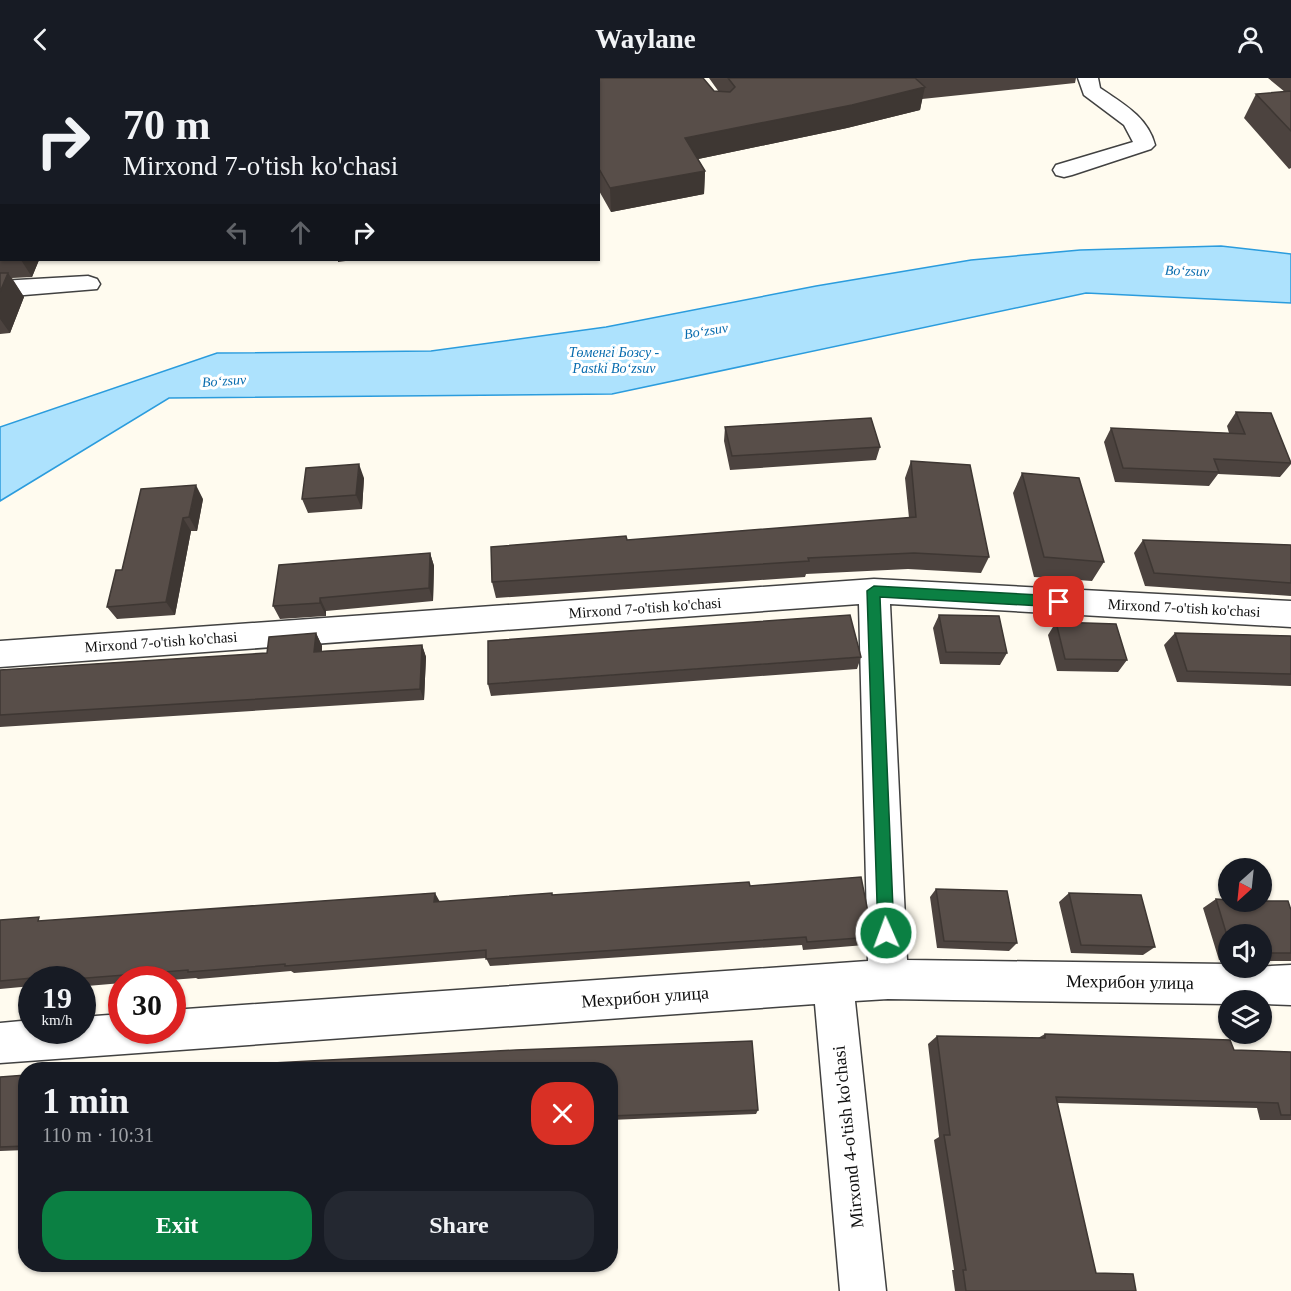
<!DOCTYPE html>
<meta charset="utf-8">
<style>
:root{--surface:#171b24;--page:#242831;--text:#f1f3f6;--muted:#9ea1a6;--accent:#0b8043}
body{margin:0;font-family:Georgia,serif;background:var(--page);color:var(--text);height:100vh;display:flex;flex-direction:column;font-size:22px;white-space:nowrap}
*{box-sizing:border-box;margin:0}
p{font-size:20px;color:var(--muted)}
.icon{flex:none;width:33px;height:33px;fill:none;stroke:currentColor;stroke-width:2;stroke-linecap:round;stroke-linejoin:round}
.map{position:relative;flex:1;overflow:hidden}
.sheet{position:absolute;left:18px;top:984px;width:600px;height:210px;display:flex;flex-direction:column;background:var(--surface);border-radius:24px;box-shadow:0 2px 4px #0004}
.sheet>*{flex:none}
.hud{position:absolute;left:0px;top:0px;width:600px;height:183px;box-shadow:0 2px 4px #0004;background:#171b24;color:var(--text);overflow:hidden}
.needle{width:39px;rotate:207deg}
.tools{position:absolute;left:1218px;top:780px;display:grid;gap:12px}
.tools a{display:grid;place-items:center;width:54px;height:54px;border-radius:50%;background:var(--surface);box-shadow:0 2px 4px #0004;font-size:30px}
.speed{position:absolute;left:18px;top:888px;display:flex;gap:12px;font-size:30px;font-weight:700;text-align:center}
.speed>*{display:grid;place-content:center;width:78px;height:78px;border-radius:50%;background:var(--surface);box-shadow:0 2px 4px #0004;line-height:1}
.speed small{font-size:15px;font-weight:400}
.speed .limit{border:9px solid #d22;background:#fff;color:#111}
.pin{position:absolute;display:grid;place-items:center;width:51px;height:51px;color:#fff;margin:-26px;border-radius:12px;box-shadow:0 3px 9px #0006}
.me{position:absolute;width:66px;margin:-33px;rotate:358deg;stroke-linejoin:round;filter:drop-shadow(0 0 4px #0008)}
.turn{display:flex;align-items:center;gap:21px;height:126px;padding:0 24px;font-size:27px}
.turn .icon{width:78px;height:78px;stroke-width:2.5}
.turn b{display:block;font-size:42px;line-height:51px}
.lanes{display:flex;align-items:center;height:57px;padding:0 24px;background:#0003;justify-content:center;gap:30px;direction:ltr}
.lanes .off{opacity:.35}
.round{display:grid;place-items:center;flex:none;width:63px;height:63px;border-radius:24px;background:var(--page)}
.overview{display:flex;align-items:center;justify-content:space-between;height:102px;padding:0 24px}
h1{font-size:36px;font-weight:700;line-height:45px}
.cta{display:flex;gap:12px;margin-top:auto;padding:12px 24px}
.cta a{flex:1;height:69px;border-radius:24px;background:var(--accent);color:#fff;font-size:24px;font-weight:700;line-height:69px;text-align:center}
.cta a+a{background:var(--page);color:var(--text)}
header{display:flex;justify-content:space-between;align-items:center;height:78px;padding:0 24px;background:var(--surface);font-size:27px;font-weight:700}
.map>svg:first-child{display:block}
.water{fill:#ade2fd;stroke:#2b9cdd;stroke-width:1.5}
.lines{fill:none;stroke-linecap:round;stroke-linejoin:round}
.minor-casing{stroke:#414141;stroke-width:3}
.minor{fill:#fff;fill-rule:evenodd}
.wall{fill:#4c433f}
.shaded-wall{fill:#3e3733}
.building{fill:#584e49;stroke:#3e3733;stroke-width:1.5}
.route{fill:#0b8043;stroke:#07532c;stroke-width:1.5}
.labels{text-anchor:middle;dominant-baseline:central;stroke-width:6;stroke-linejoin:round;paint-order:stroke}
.far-water-label{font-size:14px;font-style:italic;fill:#086cae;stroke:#fff}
.street-label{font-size:15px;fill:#0e0e0e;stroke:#fff}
.near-street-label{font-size:18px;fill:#0e0e0e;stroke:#fff}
</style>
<header><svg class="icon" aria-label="back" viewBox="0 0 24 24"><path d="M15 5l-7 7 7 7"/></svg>Waylane<svg class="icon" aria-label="person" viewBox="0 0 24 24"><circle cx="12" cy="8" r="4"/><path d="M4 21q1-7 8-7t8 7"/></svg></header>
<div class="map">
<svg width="1291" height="1213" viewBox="0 0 1291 1213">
<rect width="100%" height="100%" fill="#fffbef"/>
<path class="water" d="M1221,168l70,8v49l-205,-10 -474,101 -443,4 -169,103v-74l217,-74 214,-2 175,-24 210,-41 155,-26 109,-10z"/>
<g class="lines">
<g class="minor-casing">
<path id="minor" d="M283,0h20l-21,2z
M332,0h20l-21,2z
M1078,0h20l2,10c22,15 48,29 55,57l-4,4 -79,26 -8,2 -8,-2 -3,-5 3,-5 77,-23 -9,-17 -40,-30z
M88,198l9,3 3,5 -3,5 -97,8v-16z
M874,501l417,22v26l-401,-23 17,356 321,4v4l63,-3v40l-29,-1v-4h-34v4l-340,-5 -33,2 31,290h-46l-25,-287 -815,59v-40l32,-3v10h50v-13l40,-3v16h50v-20l696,-49 -9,-357 -859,63v-26z"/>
</g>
<use href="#minor" class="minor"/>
</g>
<path class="wall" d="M0,0h144l-1,2h-141v180h37l-7,17 -20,1 12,19 -14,36 -10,1z
M709,0h367l-1,5 -153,16 -2,11 -73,18 -149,31 7,12 -1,23 -93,18 -13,-23v-109l121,12z
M1268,0h23v90l-2,1 -45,-51 12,-24 29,-2z
M1236,334l55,50v2l-11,13 -62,-3 -9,12 -94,-4 -11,-40 7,-14 118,5 -2,-7z
M725,349l155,20 -4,13 -146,10 -6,-29z
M911,383l78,96 -8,16 -73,-4 -102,5 -1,3 -309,21 -4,-16 135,-42 282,-22 -4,-40z
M1022,395l82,89 -12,19 -58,-4 -21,-84z
M364,400l-2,31 -54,4 -6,-14z
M203,421l-6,32h-6l-16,84 -58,4 -10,-12 15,-37z
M1143,462l148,5v51l-146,-10 -11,-33z
M430,475l4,13 -1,35 -107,10v5l-46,3 -7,-13z
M939,537l68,38 -7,12 -60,-1 -7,-36z
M1056,544l71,38 -9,12 -61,-1 -9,-36z
M316,555l6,13v5l100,-6 4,12 -2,43 -424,27v-57l267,-17z
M1175,555l116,3v50l-114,-4 -13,-37z
M861,579l-4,12 -366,27 -3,-12z
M750,808l121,51 -6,8 -62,5 -1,-5 -312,21 -4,-8 -192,15 -3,-2 -93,8 -2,-1 -25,2h-49v3l-35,3 -5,-2v-4h-50v6l-32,3v-69l45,1z
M936,811l81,54 -8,8 -72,-3 -7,-51z
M1069,815l86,54 -12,8 -72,-2 -12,-51z
M1216,821l75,11v51h-29v-27h-34v26h-9l-16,-52z
M1045,956l189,16 57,2v68h-31l-3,-12 -200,-5 39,170 40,18h-181l-3,-21h2l-20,-130 5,-3 -11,-93 9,-8 101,2z
M610,992l148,40 -2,4 -146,6z
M26,997v75l-26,1v-74z"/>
<path class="shaded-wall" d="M123,0h21l-1,2h-21z
M266,0h17v2h-18z
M925,9l-5,23 -73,18 -163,34 1,-24z
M705,93l-1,23 -93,18 -1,-24z
M21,182h18l-7,17z
M338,182h15l-15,2z
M8,195l16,24 -14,36 -10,-14v-27z
M359,386l5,14 -2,31 -6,-14z
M196,407l7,14 -6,32 -8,-14z
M183,440l8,13 -16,84 -9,-13z
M430,475l4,13 -1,35 -4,-13z
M320,520l6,13v5l-6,-13z
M316,555l6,13 -2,18 -6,-12z
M422,567l4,12 -2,43 -4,-11z
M435,815l5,9h-6z"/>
<path class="building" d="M0,0h123l-1,2h-120v14h-2z
M202,0h64l-1,2h-65z
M353,0h350l11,13 16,1 5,-5 -7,-9h187l10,9 -73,18 -167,33 20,33 -95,17 -12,-21v-87h-244z
M1291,13v40l-35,-37z
M2,32v143h-2v-140z
M0,195h8l-8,19z
M1236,334l35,1 20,50 -77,-4 5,13 -96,-4 -12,-40 134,6z
M871,340l9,29 -148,9 -7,-29z
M911,383l59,4 19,92 -75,-4 -106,5 1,3 -317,21 -1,-35 135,-11 1,4 289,-23z
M359,386l-3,31 -54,4 4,-31z
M1022,395l57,5 25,84 -60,-5z
M196,407l-7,32 -6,1 -17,84 -59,5 9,-37h6l19,-81z
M1143,462l148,5v38l-137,-10z
M430,475l-1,35 -109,10v5l-47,3 6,-41z
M850,537l11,42 -373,27v-43z
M939,537l60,1 8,37 -61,-1z
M1056,544l60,2 11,36 -62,-1z
M316,555l-2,19 108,-7 -2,44 -420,26v-45l267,-17 2,-16z
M1175,555l116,3v38l-104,-3z
M861,799l9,45 1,15 -64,5 -1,-5 -320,22v-9l-201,16v-2l-97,8v-2l-114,9 1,-5 -75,7v-61l39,-3 -1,4 397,-28 -1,9 118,-9v2l197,-13 1,4z
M936,811l71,2 10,52 -73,-2z
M1069,815l72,2 14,52 -74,-2z
M1216,821l12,1v2h34v-1h26l3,9v43h-29v-19h-34v5z
M1045,956l185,6 4,10 57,2v63h-10l-3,-12 -222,-6 40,176 37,1 3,17h-170l-3,-21h3l-22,-135h6l-13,-99 108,2z
M752,963l6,69 -148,6v-46h-394l1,-4 299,-16z
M26,997v71l-26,1v-70z"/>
<path class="route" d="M874,508l185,10 7,6 -7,5 -179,-10 14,336 -2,6 -6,2 -5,-2 -3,-6 -11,-342z"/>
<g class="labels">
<g class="far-water-label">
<text transform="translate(1187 193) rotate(2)">Boʻzsuv</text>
<text transform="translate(706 253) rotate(-9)">Boʻzsuv</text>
<text x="614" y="274">Төменгі Бозсу -<tspan x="614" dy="16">Pastki Boʻzsuv</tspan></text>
<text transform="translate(224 303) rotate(-4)">Boʻzsuv</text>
</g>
<g class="street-label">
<text transform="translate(645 530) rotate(-4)">Mirxond 7-o'tish ko'chasi</text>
<text transform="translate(1184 530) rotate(3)">Mirxond 7-o'tish ko'chasi</text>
<text transform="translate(161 564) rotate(-4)">Mirxond 7-o'tish ko'chasi</text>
</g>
<g class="near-street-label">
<text transform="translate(1130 904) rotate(1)">Мехрибон улица</text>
<text transform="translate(645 919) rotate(-4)">Мехрибон улица</text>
<text transform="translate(848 1059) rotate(-96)">Mirxond 4-o'tish ko'chasi</text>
</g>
</g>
</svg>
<div class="tools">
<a><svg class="needle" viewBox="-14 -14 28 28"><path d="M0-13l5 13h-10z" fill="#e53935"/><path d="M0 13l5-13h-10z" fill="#9ea1a6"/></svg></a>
<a><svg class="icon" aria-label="sound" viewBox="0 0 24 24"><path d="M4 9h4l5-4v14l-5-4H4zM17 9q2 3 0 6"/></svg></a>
<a><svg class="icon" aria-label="layers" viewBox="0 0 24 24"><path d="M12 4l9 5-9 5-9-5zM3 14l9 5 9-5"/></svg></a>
</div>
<div class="speed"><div>19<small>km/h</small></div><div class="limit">30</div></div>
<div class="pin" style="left:1059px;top:524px;background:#d93025"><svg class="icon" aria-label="arrive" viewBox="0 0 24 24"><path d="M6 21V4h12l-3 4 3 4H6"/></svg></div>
<svg class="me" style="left:886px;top:855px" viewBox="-20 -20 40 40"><circle r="17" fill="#0b8043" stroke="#fff" stroke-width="3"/><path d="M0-11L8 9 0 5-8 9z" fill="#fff"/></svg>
<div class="hud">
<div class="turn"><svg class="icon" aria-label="right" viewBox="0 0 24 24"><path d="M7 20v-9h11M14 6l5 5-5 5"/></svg><div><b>70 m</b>Mirxond 7-o'tish ko'chasi</div></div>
<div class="lanes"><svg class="icon off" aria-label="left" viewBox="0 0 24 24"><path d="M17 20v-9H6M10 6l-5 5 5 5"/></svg><svg class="icon off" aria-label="ahead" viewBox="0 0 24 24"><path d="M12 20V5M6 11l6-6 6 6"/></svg><svg class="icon" aria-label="right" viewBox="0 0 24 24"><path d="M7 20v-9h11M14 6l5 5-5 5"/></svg></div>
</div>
<section class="sheet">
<div class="overview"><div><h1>1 min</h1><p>110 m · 10:31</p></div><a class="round" style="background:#d93025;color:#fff"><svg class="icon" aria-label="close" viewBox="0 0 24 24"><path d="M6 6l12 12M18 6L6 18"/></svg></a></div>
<div class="cta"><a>Exit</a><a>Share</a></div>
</section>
</div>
